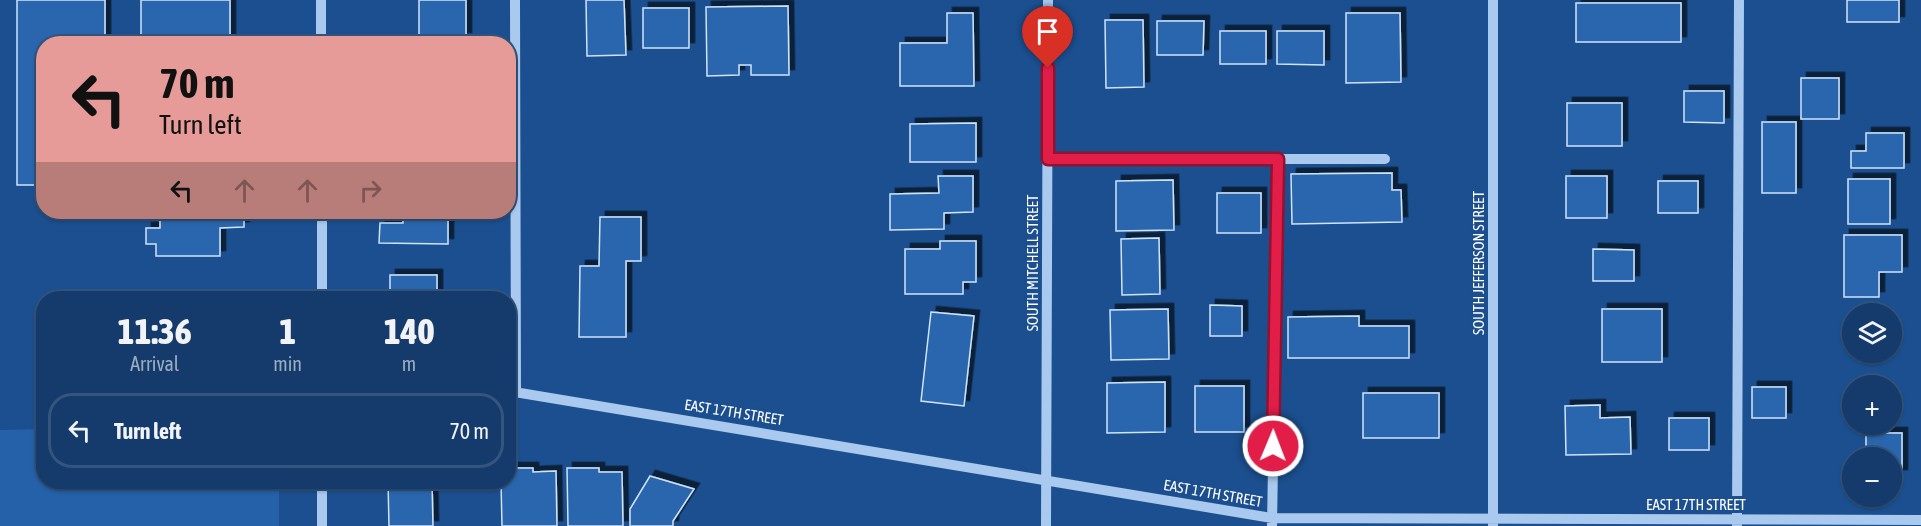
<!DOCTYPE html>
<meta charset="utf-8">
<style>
:root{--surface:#143b6b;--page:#1d4271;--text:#f1f3f6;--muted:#9dadc1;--line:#33557e}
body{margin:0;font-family:"Asap Condensed",sans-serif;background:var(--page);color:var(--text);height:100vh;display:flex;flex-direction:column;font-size:22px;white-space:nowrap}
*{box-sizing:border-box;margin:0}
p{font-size:20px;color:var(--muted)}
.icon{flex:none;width:33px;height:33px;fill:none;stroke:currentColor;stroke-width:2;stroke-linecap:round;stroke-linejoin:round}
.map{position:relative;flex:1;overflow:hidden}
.side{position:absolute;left:36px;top:291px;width:480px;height:198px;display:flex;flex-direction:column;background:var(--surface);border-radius:24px;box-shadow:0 2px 4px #0004,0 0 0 2px var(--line)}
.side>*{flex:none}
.banner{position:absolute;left:36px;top:36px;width:480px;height:183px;border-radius:24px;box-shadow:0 2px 4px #0004,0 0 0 2px var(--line);background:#e69b98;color:#111;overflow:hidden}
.buttons{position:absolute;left:1842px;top:303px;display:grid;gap:12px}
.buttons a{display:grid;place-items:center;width:60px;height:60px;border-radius:50%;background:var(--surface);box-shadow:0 2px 4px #0004,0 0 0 2px var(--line);font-size:30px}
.pin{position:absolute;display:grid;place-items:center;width:51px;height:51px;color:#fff;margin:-62px -26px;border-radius:50% 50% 50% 0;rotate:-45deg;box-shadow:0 0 6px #0007}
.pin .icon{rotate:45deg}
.me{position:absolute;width:66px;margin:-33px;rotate:1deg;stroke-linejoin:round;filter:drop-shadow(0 0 4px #0008)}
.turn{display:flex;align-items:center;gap:21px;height:126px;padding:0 24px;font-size:27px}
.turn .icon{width:78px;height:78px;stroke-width:2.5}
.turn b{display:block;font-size:42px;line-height:51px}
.lanes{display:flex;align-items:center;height:57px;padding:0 24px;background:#0003;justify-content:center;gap:30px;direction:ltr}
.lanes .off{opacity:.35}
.eta{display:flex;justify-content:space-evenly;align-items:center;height:102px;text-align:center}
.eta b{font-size:36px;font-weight:800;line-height:42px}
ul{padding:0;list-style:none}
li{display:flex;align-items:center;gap:18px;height:75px;margin:0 12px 9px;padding:0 12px;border:3px solid var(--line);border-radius:24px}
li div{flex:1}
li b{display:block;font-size:22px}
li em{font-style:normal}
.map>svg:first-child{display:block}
.green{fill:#2461a8}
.building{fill:#2a66ad;stroke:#cfe3fa;stroke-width:1.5;filter:url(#shadow)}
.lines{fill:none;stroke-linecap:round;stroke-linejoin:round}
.minor{stroke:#a9c9ee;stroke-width:10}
.route-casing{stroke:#92132f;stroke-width:15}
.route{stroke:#e11d48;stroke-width:10}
.labels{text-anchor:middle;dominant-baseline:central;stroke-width:6;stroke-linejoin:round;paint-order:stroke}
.street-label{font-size:15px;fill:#fff;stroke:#1b4f8f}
</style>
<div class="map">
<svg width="1921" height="526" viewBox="0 0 1921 526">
<defs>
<filter id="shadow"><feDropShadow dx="5.5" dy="-5.5" stdDeviation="0" flood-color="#0009"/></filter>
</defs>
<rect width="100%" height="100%" fill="#1b4f8f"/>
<path class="green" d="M43,429l1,53h235v44h-279v-96z"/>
<path class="building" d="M17,0h88v44h-61v141h-27z
M141,0h89v44h-89z
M419,0h47v38h-47z
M586,0h38l2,55 -39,1z
M1847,0h52v22h-52z
M1576,3h105v39h-105z
M788,6l1,69h-38v-10h-12v10l-32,1 -1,-69z
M643,8h46v40h-46z
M947,13h26l1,73h-74v-43h47z
M1346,13h54l1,69 -55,1z
M1105,20h38l1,67 -38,1z
M1157,21h47l-1,34h-46z
M1220,31h46v33h-46z
M1277,31h47v34l-47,-1z
M1801,78h38v41h-38z
M1684,91h40v32l-40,-1z
M1567,103h55v43h-55z
M1762,122h34v71h-34z
M976,123v39h-66v-38z
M1866,133h38v35h-53v-17h15z
M1392,173v17h9l1,32 -110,2 -1,-50z
M938,176h35v36l-29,1v16l-54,1v-36l49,-1z
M1566,176h41v42h-41z
M1848,179h42v45h-42z
M1173,180l1,50 -58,1v-50z
M1658,181h40v32h-40z
M1217,193h44v40h-44z
M66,212h178v15l-24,1v28h-64v-12h-10v-16h14v-14h-94z
M403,212h45v32l-69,-1 1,-20h23z
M600,217h41v44h-15v76h-47l1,-71h19z
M1844,235h58v37h-23v25h-35z
M1159,238l1,56 -38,1 -1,-56z
M940,241h36v41h-13v12h-58v-45h35z
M1593,249l41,1v31h-41z
M390,275h47v21h16v2h-63z
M1210,305l32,1v30h-32z
M1168,309l1,50 -58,1 -1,-50z
M1602,309h60v53h-60z
M931,312l43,4 -10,90 -43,-5z
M1359,316v10h50v32h-121v-41z
M1165,382v50l-58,1v-50z
M1195,386h49v46h-49z
M1752,387h34v31h-34z
M1363,393h76v45h-76z
M1600,405v13l30,-1 1,37 -65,1 -1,-49z
M1669,418h40v32h-40z
M1866,433h36v42h-10v-17h-26z
M508,468h25v4l23,-1 1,55h-55l-1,-44h7z
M567,468h32v4h23l1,54h-55z
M650,476l44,13 -21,32v5h-43v-17z
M388,482h44l1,44h-44z"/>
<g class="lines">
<path class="minor" d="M321,0v44
M515,0l1,391
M1048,159h337
M322,212v86
M508,391l764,127 649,2
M322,482v44
M1493,525v-525
M1737,525l2,-525
M1046,526l2,-526
M1272,526l6,-367"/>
</g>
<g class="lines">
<g class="route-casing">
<path id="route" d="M1048,68v91h230l-5,287"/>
</g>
<use href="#route" class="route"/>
</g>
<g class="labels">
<g class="street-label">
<text transform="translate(1032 263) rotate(-90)">SOUTH MITCHELL STREET</text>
<text transform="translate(1478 263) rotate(-90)">SOUTH JEFFERSON STREET</text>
<text transform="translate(734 412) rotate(9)">EAST 17TH STREET</text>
<text transform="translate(1213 493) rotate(10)">EAST 17TH STREET</text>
<text x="1696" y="504">EAST 17TH STREET</text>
</g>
</g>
</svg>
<div class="buttons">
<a><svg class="icon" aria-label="layers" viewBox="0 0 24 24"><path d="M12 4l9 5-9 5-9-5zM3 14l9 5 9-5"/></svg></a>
<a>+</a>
<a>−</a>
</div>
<div class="pin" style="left:1048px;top:68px;background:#d93025"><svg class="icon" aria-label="arrive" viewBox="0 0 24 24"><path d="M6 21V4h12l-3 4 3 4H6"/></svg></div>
<svg class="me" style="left:1273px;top:446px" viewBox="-20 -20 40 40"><circle r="17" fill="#e11d48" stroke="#fff" stroke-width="3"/><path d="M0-11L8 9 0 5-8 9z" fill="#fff"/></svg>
<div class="banner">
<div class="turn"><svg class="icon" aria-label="left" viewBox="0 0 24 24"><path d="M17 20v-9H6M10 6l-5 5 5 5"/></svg><div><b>70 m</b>Turn left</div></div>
<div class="lanes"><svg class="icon" aria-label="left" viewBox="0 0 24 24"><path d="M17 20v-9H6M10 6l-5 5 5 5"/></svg><svg class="icon off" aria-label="ahead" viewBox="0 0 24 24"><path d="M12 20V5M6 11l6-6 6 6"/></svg><svg class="icon off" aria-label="ahead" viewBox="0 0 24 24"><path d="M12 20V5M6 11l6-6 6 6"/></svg><svg class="icon off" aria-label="right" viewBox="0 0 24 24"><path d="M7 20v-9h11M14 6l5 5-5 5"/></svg></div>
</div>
<section class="side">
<div class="eta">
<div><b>11:36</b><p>Arrival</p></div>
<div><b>1</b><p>min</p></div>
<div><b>140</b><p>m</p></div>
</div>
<ul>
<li><svg class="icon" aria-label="left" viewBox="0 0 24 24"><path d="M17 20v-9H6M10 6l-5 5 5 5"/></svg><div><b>Turn left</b></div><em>70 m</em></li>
</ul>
</section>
</div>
